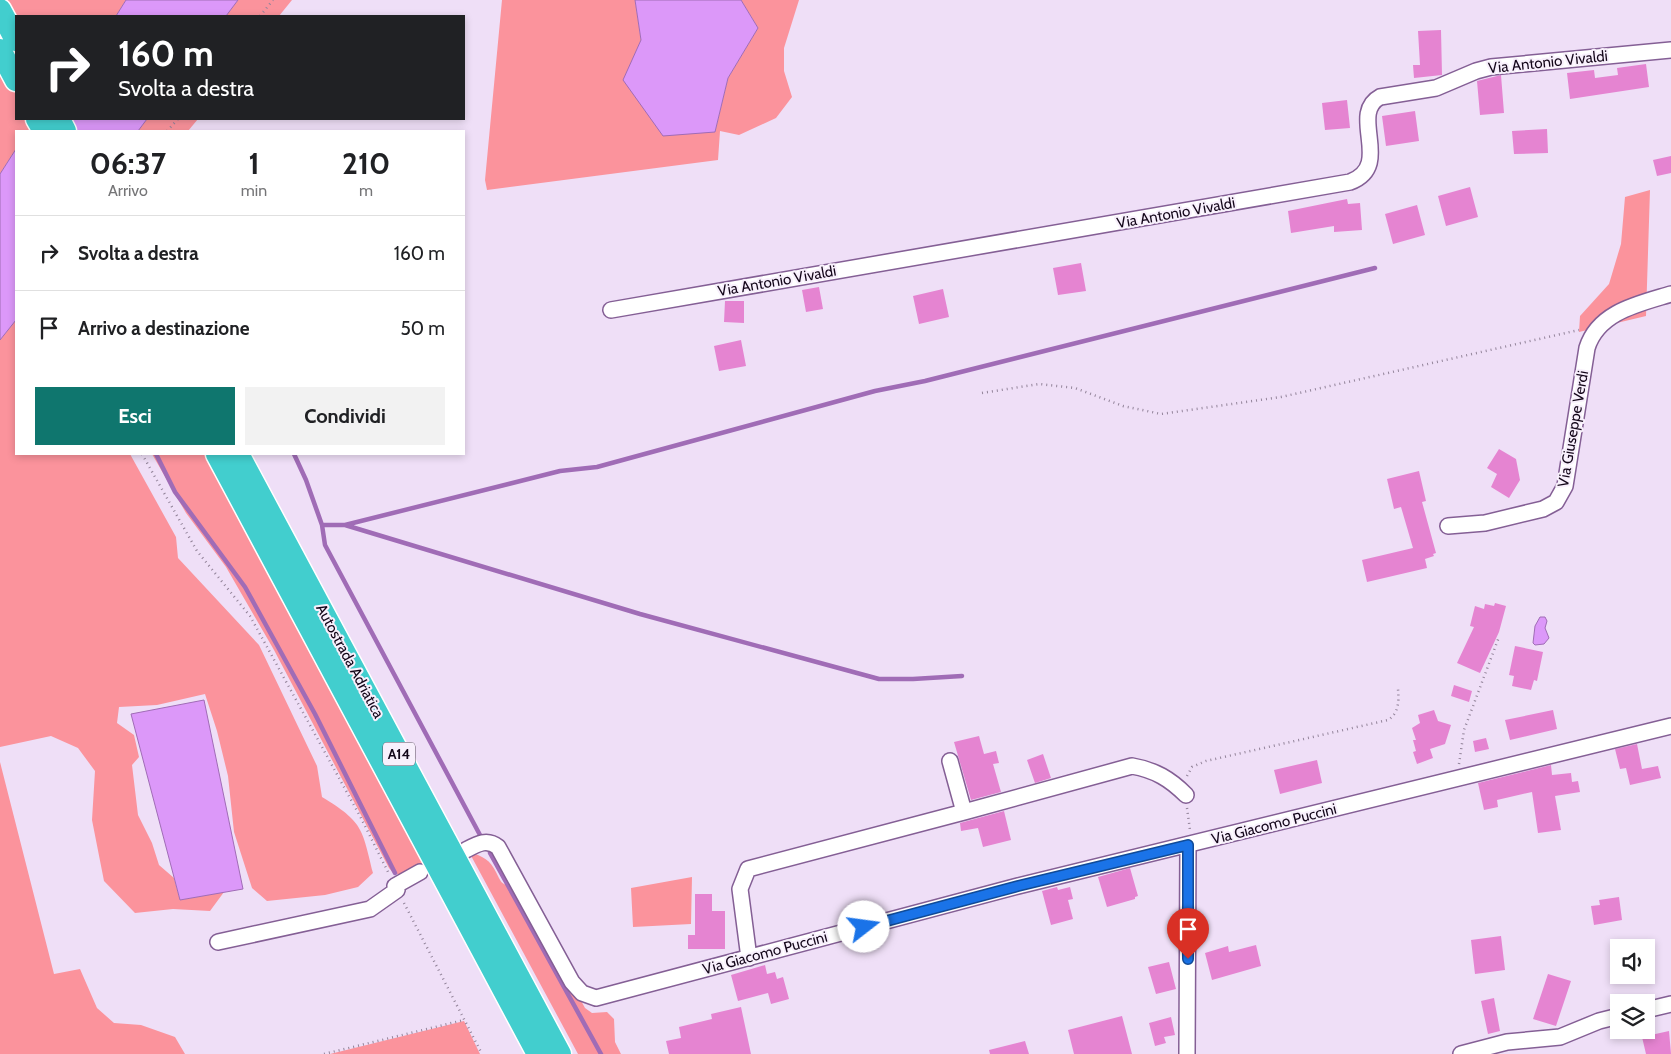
<!DOCTYPE html>
<html lang="it">
<style>
:root{--surface:#fff;--page:#f2f2f2;--text:#202124;--muted:#757577;--line:#e0e0e0;--accent:#0f766e}
body{margin:0;font-family:Cabin,sans-serif;background:var(--page);color:var(--text);height:100vh;display:flex;flex-direction:column;font-size:19px;white-space:nowrap}
*{box-sizing:border-box;margin:0}
p{font-size:16px;color:var(--muted)}
.icon{flex:none;width:28px;height:28px;fill:none;stroke:currentColor;stroke-width:2;stroke-linecap:round;stroke-linejoin:round}
.map{position:relative;flex:1;overflow:hidden}
.drawer{position:absolute;left:15px;top:130px;width:450px;height:325px;display:flex;flex-direction:column;background:var(--surface);border-radius:0px;box-shadow:0 2px 8px #0003}
.drawer>*{flex:none}
.guide{position:absolute;left:15px;top:15px;width:450px;height:105px;border-radius:0px;box-shadow:0 2px 8px #0003;background:#202124;color:#fff;overflow:hidden}
.fabs{position:absolute;left:1610px;top:939px;display:grid;gap:10px}
.fabs a{display:grid;place-items:center;width:45px;height:45px;border-radius:0px;background:var(--surface);box-shadow:0 2px 8px #0003;font-size:25px}
.pin{position:absolute;display:grid;place-items:center;width:42px;height:42px;color:#fff;margin:-51px -21px;border-radius:50% 50% 50% 0;rotate:-45deg;box-shadow:0 0 5px #0007}
.pin .icon{rotate:45deg}
.me{position:absolute;width:55px;margin:-28px;rotate:75deg;stroke-linejoin:round;filter:drop-shadow(0 0 4px #0008)}
.turn{display:flex;align-items:center;gap:18px;height:105px;padding:0 20px;font-size:22px}
.turn .icon{width:65px;height:65px;stroke-width:2.5}
.turn b{display:block;font-size:35px;line-height:42px}
.eta{display:flex;justify-content:space-evenly;align-items:center;height:85px;text-align:center}
.eta b{font-size:30px;font-weight:700;line-height:35px}
.action{display:flex;gap:10px;margin-top:auto;padding:10px 20px}
.action a{flex:1;height:58px;border-radius:0px;background:var(--accent);color:#fff;font-size:20px;font-weight:700;line-height:58px;text-align:center}
.action a+a{background:var(--page);color:var(--text)}
ul{padding:0;list-style:none}
li{display:flex;align-items:center;gap:15px;height:75px;padding:0 20px;border-top:1px solid var(--line)}
li div{flex:1}
li b{display:block;font-size:19px}
li em{font-style:normal}
.map>svg:first-child{display:block}
.green{fill:#fb939c}
.water{fill:#dc98f9;stroke:#a06cb6}
.lines{fill:none;stroke-linecap:round;stroke-linejoin:round}
.stream{stroke:#a06cb6;stroke-width:4.5}
.building{fill:#e584d1}
.minor-casing{stroke:#845f95;stroke-width:18}
.highway-casing{stroke:#fff;stroke-width:25}
.path{stroke:#93849a;stroke-width:2.5;stroke-dasharray:1 4;stroke-linecap:butt}
.minor{stroke:#fff;stroke-width:15}
.highway{stroke:#42cece;stroke-width:22}
.route-casing{stroke:#114b97;stroke-width:12}
.route{stroke:#1a73e8;stroke-width:9}
.labels{text-anchor:middle;dominant-baseline:central;stroke-width:4;stroke-linejoin:round;paint-order:stroke}
.shield{fill:#f8f0fc;stroke:#584c5d;stroke-width:1}
.shield-label{font-size:14px;font-weight:bold;fill:#130619}
.street-label{font-size:15px;fill:#130619;stroke:#f8f0fc}
</style>
<div class="map">
<svg width="1671" height="1054" viewBox="0 0 1671 1054">
<rect width="100%" height="100%" fill="#efdff7"/>
<path class="green" d="M7,0h119l-10,16 -100,1z
M238,0h54l-13,16h-53z
M502,0h133l6,40 -17,40 91,52 13,-54 30,-50 -17,-28h58l-15,48v23l8,26 -16,21 -37,17 -19,-4 -2,29 -231,30 -2,-10z
M16,46v73h27l-9,12h-18v18l-16,25v-101l3,5z
M147,119h51l-10,12h-50z
M1650,190l-4,126 -67,16 1,-16 29,-32 12,-40 4,-47z
M16,320v134h114l46,83 2,21 81,87 58,121 5,31c41,25 40,31 51,76l-15,14 -33,8 -58,6 -15,-13 -18,-56 -6,-56 -11,-45 -12,-37 -48,11 -38,2 -2,16 17,12 5,22 -7,8 6,50 14,28 7,22 15,13 6,22 44,-8 -14,19 -37,-2 -38,4 -31,-32 -12,-61 3,-49 -17,-23 -27,-12 -51,11v-407z
M152,454h52l221,412 -17,8h-14l-5,-6 -115,-218 -48,-83 -40,-54z
M0,762l54,212 26,-5 17,39 17,15 27,2 34,12 10,17h-185z
M469,852c8,2 20,7 24,15 9,14 5,19 26,20l66,121 7,5 15,-1 7,7 1,23 6,12h-43z
M692,877l-1,47 -58,3 -2,-39z
M464,1021l16,33h-150z"/>
<path class="water" d="M126,0h112l-12,16h-110z
M635,0h106l17,28 -30,50 -13,54 -52,4 -40,-56 18,-40z
M43,119h104l-9,12h-104z
M16,149v171l-16,20v-166z
M1540,617h5l2,4 -2,7 4,10 -5,6 -9,1 -2,-2 2,-17z
M204,700l39,189 -63,11 -49,-186z"/>
<g class="lines">
<path class="stream" d="M156,454l19,38 70,95 70,127 80,159
M294,454l12,26 16,45h23l215,-54 37,-4 278,-76 50,-10 450,-113
M322,525l3,20 155,290
M345,525l295,89 239,65h34l49,-3
M490,853l111,201"/>
</g>
<path class="building" d="M1441,30l1,45 -28,3 -1,-13h7l-2,-34z
M1646,64l3,23 -79,12 -3,-26 27,-3 1,8 23,-3 -1,-7z
M1501,75l3,38 -24,2 -3,-34z
M1347,100l3,28 -25,2 -3,-27z
M1415,111l4,30 -33,5 -4,-30z
M1547,129l1,24 -34,1 -2,-23z
M1671,156v17l-14,3 -4,-16z
M1470,187l8,30 -32,9 -8,-30z
M1347,199l1,5 12,-1 2,27 -28,2v-6l-43,7 -3,-22z
M1417,205l8,30 -32,9 -8,-30z
M1081,263l5,28 -28,4 -5,-27z
M819,287l4,22 -17,3 -4,-22z
M943,289l6,28 -30,7 -6,-28z
M725,301h19v22l-20,-1z
M741,340l5,26 -27,5 -5,-25z
M1499,449l17,10 4,21 -11,18 -18,-11 6,-13 -10,-6z
M1419,471l7,30 -4,1 14,51 -3,1 1,2 -9,3 2,9 -60,14 -5,-22 51,-12 -12,-41 -7,2 -7,-30z
M1495,603l11,3 -7,26 -19,41 -23,-10 17,-36 -4,-1 5,-20 9,3 1,-5 9,2z
M1515,646l28,6 -6,29 -3,-1 -3,10 -19,-4 2,-10 -5,-1z
M1454,685l18,6 -3,11 -18,-6z
M1434,710l4,11 13,4 -6,19 -15,5 3,9 -16,6 -4,-12 3,-1 -3,-11h3l-4,-12 8,-5 -2,-8z
M1553,710l4,19 -47,11 -5,-20z
M979,736l5,18 12,-3 3,12 -6,1 8,28 -30,8 -17,-58z
M1486,738l3,11 -14,3 -2,-11z
M1637,744l5,25 16,-3 3,12 -31,7 -4,-17 -6,1 -5,-20z
M1043,754l8,24 -16,5 -8,-23z
M1317,760l5,23 -42,11 -6,-24z
M1551,765l1,10 19,-2 1,9 6,-1 2,11 -25,4 6,34 -23,3 -6,-41 -35,8 1,7 -14,3 -6,-27z
M1004,811l7,29 -28,7 -5,-19 -17,3 -1,-8z
M1130,868l8,28 -3,1v2l-28,8 -9,-30z
M1057,887l1,3 12,-3 3,12 -5,1 5,19 -22,6 -9,-34z
M695,894h17v17h13v38h-37v-14h7z
M1619,897l3,23 -28,5 -3,-19 9,-1 -1,-5z
M1501,936l4,34 -30,4 -4,-34z
M1256,945l5,21 -49,14 -7,-27 23,-7 1,6z
M1169,962l7,27 -20,5 -8,-27z
M765,965l2,9 8,-2 2,7 6,-2 6,22 -18,5 -3,-11 -30,8 -7,-26z
M1548,974l23,7 -15,45 -23,-7z
M1494,998l6,33 -12,3 -7,-33z
M741,1007l10,47h-82l-3,-13 15,-3 -2,-11 33,-8 -1,-5z
M1122,1016l10,38h-58l-6,-24z
M1171,1017l4,18 -11,2 2,6 -11,3 -6,-23z
M1669,1031l2,23h-25l-4,-17z
M1025,1041l4,13h-39l-1,-4z"/>
<g class="lines">
<g class="minor-casing">
<path id="minor" d="M611,310l739,-128c44,-16 -2,-68 30,-85l56,-9 40,-17 15,-4 180,-17
M1448,526l37,-3 58,-14 13,-7 9,-16 22,-138c11,-36 51,-44 84,-54
M964,812l168,-46c23,4 38,13 54,29
M466,850c11,-6 21,-12 32,-3l74,135 10,11 14,5 422,-112 653,-160
M395,886l25,-14
M218,942l152,-33 27,-19
M749,958l-9,-69 8,-20 216,-57 -14,-51
M1646,1010l25,-6
M1187,1054l1,-209
M1461,1054l46,-12 53,-5 39,-16 20,-5"/>
</g>
<g class="highway-casing">
<path id="highway" d="M0,10l16,30
M0,50l16,30
M37,119l7,12
M59,119l6,12
M217,454l321,600
M238,454l322,600"/>
</g>
<path class="path" d="M260,16l13,-16
M167,131l11,-12
M982,393l57,-9 36,4 48,18 38,8 120,-17 298,-67
M142,454l55,97 53,65 111,202 28,56
M1459,764l5,-34 35,-93
M1187,776l5,-9 14,-6 182,-41c11,-7 11,-19 10,-31
M1187,808l3,22
M404,903l78,151
M324,1054l140,-34"/>
<use href="#minor" class="minor"/>
<use href="#highway" class="highway"/>
</g>
<g class="lines">
<g class="route-casing">
<path id="route" d="M864,927l154,-41 170,-41v114"/>
</g>
<use href="#route" class="route"/>
</g>
<g class="labels">
<rect class="shield" x="383" y="742.5" width="32" height="23" rx="4"/>
<g class="shield-label">
<text x="399" y="754">A14</text>
</g>
<g class="street-label">
<text transform="translate(1548 62) rotate(-6)">Via Antonio Vivaldi</text>
<text transform="translate(1176 213) rotate(-10)">Via Antonio Vivaldi</text>
<text transform="translate(777 281) rotate(-10)">Via Antonio Vivaldi</text>
<text transform="translate(1573 429) rotate(-80)">Via Giuseppe Verdi</text>
<text transform="translate(350 661) rotate(62)">Autostrada Adriatica</text>
<text transform="translate(1274 824) rotate(-14)">Via Giacomo Puccini</text>
<text transform="translate(765 953) rotate(-15)">Via Giacomo Puccini</text>
</g>
</g>
</svg>
<div class="fabs">
<a><svg class="icon" aria-label="sound" viewBox="0 0 24 24"><path d="M4 9h4l5-4v14l-5-4H4zM17 9q2 3 0 6"/></svg></a>
<a><svg class="icon" aria-label="layers" viewBox="0 0 24 24"><path d="M12 4l9 5-9 5-9-5zM3 14l9 5 9-5"/></svg></a>
</div>
<div class="pin" style="left:1188px;top:959px;background:#d93025"><svg class="icon" aria-label="arrive" viewBox="0 0 24 24"><path d="M6 21V4h12l-3 4 3 4H6"/></svg></div>
<svg class="me" style="left:864px;top:927px" viewBox="-20 -20 40 40"><circle r="19" fill="#fff"/><path d="M0-13L10 11 0 6-10 11z" fill="#1a73e8"/></svg>
<div class="guide">
<div class="turn"><svg class="icon" aria-label="right" viewBox="0 0 24 24"><path d="M7 20v-9h11M14 6l5 5-5 5"/></svg><div><b>160 m</b>Svolta a destra</div></div>
</div>
<section class="drawer">
<div class="eta">
<div><b>06:37</b><p>Arrivo</p></div>
<div><b>1</b><p>min</p></div>
<div><b>210</b><p>m</p></div>
</div>
<ul>
<li><svg class="icon" aria-label="right" viewBox="0 0 24 24"><path d="M7 20v-9h11M14 6l5 5-5 5"/></svg><div><b>Svolta a destra</b></div><em>160 m</em></li>
<li><svg class="icon" aria-label="arrive" viewBox="0 0 24 24"><path d="M6 21V4h12l-3 4 3 4H6"/></svg><div><b>Arrivo a destinazione</b></div><em>50 m</em></li>
</ul>
<div class="action"><a>Esci</a><a>Condividi</a></div>
</section>
</div>
